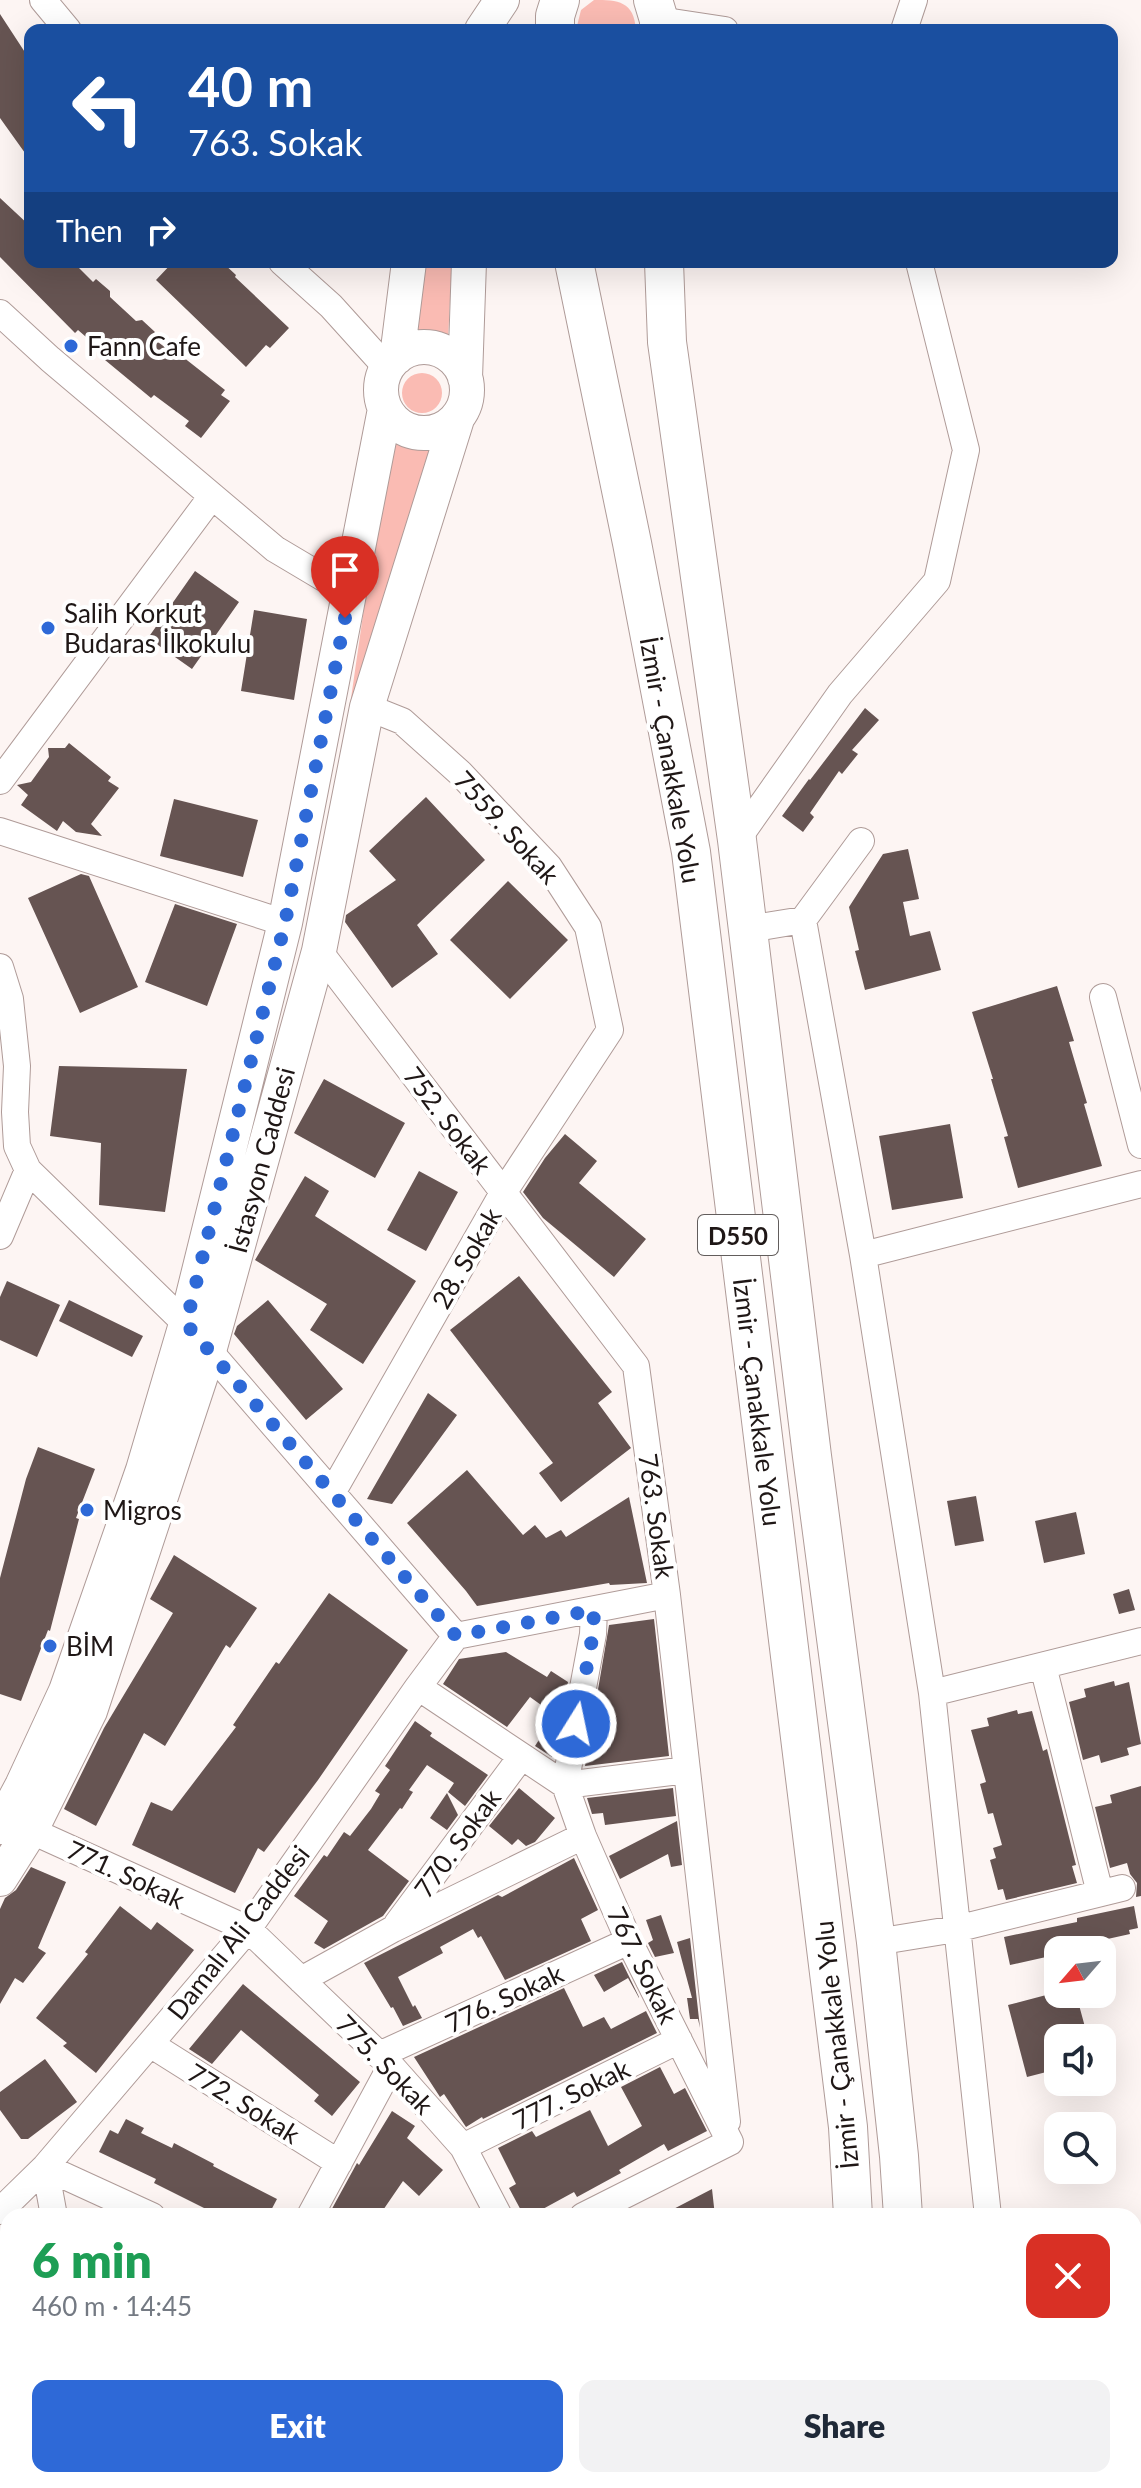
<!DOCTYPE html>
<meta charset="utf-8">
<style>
:root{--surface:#fff;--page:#f2f2f3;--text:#1f2937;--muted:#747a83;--accent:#2e69d7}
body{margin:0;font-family:Lato,sans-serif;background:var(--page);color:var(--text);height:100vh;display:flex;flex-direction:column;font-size:30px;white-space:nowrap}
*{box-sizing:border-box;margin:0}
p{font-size:26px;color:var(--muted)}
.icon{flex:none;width:44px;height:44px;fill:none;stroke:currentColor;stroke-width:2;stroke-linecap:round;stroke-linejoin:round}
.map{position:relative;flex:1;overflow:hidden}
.sheet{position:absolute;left:0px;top:2208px;width:1142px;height:280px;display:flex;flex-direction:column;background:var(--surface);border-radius:24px 24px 0 0;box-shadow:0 8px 32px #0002}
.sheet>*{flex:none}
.banner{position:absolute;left:24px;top:24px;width:1094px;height:244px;border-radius:16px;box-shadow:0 8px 32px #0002;background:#1a4fa0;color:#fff;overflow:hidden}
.needle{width:52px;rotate:242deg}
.fabs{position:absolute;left:1044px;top:1936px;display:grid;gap:16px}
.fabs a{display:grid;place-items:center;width:72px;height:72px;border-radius:16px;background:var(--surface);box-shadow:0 8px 32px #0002;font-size:40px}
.pin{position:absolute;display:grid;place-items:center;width:68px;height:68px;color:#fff;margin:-82px -34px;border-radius:50% 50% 50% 0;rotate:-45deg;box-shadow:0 0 8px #0007}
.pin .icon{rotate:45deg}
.me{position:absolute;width:88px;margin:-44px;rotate:10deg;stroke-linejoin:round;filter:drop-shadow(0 0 6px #0008)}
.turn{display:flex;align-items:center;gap:28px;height:168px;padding:0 32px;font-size:36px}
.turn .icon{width:104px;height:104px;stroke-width:2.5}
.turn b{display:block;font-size:56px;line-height:68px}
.then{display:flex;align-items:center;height:76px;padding:0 32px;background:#0003;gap:16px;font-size:30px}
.round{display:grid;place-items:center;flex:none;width:84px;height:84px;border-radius:16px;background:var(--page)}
.summary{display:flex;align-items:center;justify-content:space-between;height:136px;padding:0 32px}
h1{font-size:48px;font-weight:800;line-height:60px;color:#1e9e55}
.primary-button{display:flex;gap:16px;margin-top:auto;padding:16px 32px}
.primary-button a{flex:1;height:92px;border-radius:16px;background:var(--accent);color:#fff;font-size:32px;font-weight:800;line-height:92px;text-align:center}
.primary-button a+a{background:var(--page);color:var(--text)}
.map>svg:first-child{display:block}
.green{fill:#fabbb3}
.building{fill:#665452}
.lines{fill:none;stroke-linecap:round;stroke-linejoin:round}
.minor-casing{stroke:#af9b98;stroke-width:28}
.major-casing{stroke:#af9b98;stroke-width:36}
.highway-casing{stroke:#af9b98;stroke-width:40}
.minor{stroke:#fff;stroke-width:26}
.major{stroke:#fff;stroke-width:34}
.highway{stroke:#fff;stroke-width:38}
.route{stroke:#2e69d7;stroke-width:14;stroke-dasharray:0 25.2}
.poi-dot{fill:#2e69d7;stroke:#fff;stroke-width:3}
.labels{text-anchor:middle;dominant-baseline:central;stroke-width:8;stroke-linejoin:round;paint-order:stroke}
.shield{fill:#fff;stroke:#625d5c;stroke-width:2}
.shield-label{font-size:24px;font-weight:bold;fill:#1f1716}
.poi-label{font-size:26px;fill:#1f1716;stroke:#fff;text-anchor:start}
.street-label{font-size:26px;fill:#1f1716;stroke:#fff}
</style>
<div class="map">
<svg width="1141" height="2488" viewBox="0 0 1141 2488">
<rect width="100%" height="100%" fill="#fdf5f3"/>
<path class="green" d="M594,0c24,0 40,1 42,30h-60l5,-20z
M427,262h25l-4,77 -36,-5z
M402 393a20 20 0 1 1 40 0a20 20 0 1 1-40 0Z
M393,437l37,11 -83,278 41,-284z"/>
<path class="building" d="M0,14l30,46v100l-30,-42z
M0,198l30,28v36h43l20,20 3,-3 14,12v6l26,24 6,-1 13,12 -4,5 30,22 2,-2 42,33 -4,5 9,6 -29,37 -16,-12 4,-5 -35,-26 -3,3 -46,-38 3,-4 -30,-26 -3,3 -75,-76z
M173,262h49l14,13 -1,2 54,51 -19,20 -4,-3 -20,22 -90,-87z
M195,571l44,31 -47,67 -44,-31z
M254,610l53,9 -13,81 -53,-9z
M865,708l14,12 -27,30 6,4 -16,20 -3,-3 -29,42 4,4 -11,15 -21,-16 27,-37 1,1z
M69,743l42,34 -3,4 11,7 -28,36 11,12 -26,-4 -13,-11 -6,10 -36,-26 7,-10 -11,-10 14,-3 18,-25 -1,-9h17z
M426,797l59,63 -68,65 21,29 -46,34 -47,-66 1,-7 50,-35 -27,-29z
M174,799l84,21 -15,57 -83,-21z
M908,849l11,50 -16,3 7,34 20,-5 11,39 -76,20 -10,-39 4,-1 -10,-43 34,-53z
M81,874l8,2 49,111 -58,26 -52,-115z
M508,881l60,59 -58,59 -60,-59z
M175,904l62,20 -30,82 -62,-24z
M1057,986l17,55 -5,1 18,61 -3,1 18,62 -84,22 -14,-51 4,-1 -17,-57h2l-21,-67z
M59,1066l128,3 -22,143 -66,-7 2,-62 -51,-7z
M324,1079l81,44 -30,55 -81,-45z
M950,1124l13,74 -71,12 -13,-74z
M565,1134l32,27 -18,22 67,56 -32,38 -71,-59 -20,-26 22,-34z
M419,1171l39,21 -32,59 -39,-21z
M305,1176l24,15 -14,25 101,65 -53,83 -53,-34 17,-26 -72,-44z
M519,1276l93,116 -14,11 33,45 -70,54 -22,-29 14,-10 -103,-133z
M7,1281l53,24 -23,52 -37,-17v-43z
M69,1300l74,36 -11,21 -73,-36z
M268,1300l75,89 -37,31 -72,-86 3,-8z
M428,1393l29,22 -65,89 -25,-5z
M38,1447l57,22 -19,49 3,1 -29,112 -2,-1 -27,71 -21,-7v-116l26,-99z
M467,1470l56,65 12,-10 11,13 15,-8 5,7 63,-40 18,86 -37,2 -1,-2 -132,23 -11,-15 -59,-68z
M976,1496l8,45 -29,5 -8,-45z
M1076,1512l9,42 -41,9 -9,-42z
M174,1555l83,53 -27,40 -4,-3 -61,101 -21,-13 -48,93 -32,-17 40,-81 69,-115 -23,-14z
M1129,1589l6,21 -16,4 -6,-20z
M329,1593l79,57 -90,130 -54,72 -6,-4 -23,45 -103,-48 19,-43 21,9 64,-84 -3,-2 43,-63 3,2z
M654,1619l15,137 -84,10 24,-141z
M506,1652l41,25 4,-6 17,11 -16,75 -17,-11 20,-31 -25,-18 -23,30 -64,-43 16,-25z
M1114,1681l1,5 14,-4 12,62 -14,4 2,7 -28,8 -2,-8 -16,5 -14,-58 17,-5 -2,-8z
M1017,1710l1,4 14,-3 11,40 4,-2 29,116 -4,1 5,17 -71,17 -3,-11 -5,1 -8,-30 6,-2 -3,-10 9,-3 -9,-32 -5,1 -8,-30 6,-2 -15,-52 18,-4 -2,-8z
M415,1721l17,12 -2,3 58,39 -23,31 -17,-14 6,-9 -27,-18 -18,25 4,2 -11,17 -2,-1 -32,42 41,31 -26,35 -59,33 -10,-6 14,-22 -34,-25 30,-41 3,2 17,-25 6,4 21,-27 9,-15 -5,-3 15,-21 -5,-4z
M1141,1786v110l-5,1 1,-14 -7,-9 -3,-11 -17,5 -15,-61 17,-4 -2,-8z
M519,1788l36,30 -20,24 -9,4 -8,-7 -6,6 -23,-19z
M673,1788l3,28 -71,9 -2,-12 -11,1 -5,-16z
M447,1793l11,22 -11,15 -17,-12z
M677,1821l5,44 -11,2 -3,-13 -48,25 -11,-23z
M574,1858l24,52 -17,9 10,22 -86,39 -24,-44 -3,2 -5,-9 -33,18 3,6 -45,24 15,30 2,-2 7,13 -19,8 -10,-19 -2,1 -27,-45 134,-68 4,2z
M31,1867l35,15 -28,66 8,5 -23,30 -8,-5 -15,26v-95l5,-11 11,-8z
M120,1906l31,24 6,-8 37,28 -98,123 -33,-27 4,-3 -31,-25 52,-64 -3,-2z
M1134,1906l4,22 -9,2 1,4 -72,16 -4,1 1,4 -45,10 -6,-28 73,-15v-4z
M661,1915l13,38 -19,4 -7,-14 5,-3 -7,-20z
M690,1938l10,90 -2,-9h-8l-3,-21h5l-15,-56z
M622,1962l17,35v1l-11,-20 -24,14 -10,-17z
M243,1984l117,98 -28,34 -18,-15 5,-6 -78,-65 -29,34 -23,-15z
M564,1988l19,39 21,-10 7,12 35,-18 11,22 -174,86 -1,-2 -16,10 -22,-33 -4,3 -26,-40z
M1050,1994h26l12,44h-30v31l-31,8 -19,-72z
M45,2059l32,43 -49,37h-7l-21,-29v-18z
M660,2067l14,27 11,-6 22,43 -39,20 -4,-7 -45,26 2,3 -44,24 -3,-5 -44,24h-6l-15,-28 7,-4 -18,-36 34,-17 4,6 54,-27 18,36 34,-20 -21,-39z
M392,2111l23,15 -8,12 36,32 -24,26 -16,-15 -24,35h-51l29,-53 2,2z
M126,2119l18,9 -3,5 31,15 2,-5 40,21 -1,2 64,33 -9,17h-48l-66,-33 2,-4 -57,-27 11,-22 8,4z
M712,2189l3,27h-55z"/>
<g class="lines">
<g class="minor-casing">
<path id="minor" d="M43,0l25,30
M659,20l66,10
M904,30l10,-30
M282,262l49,44 56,62
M0,313l50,46 225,190 74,44
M0,781l212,-285
M0,831l285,92
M737,840l103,-146 97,-113 29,-131 -47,-188
M803,920l58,-79
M748,929l55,-9 60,335 69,438 56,523
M319,951l317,415 31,229 -211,41
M0,967l10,32 7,67 -2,46 2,34 11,24 158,154 270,312
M1103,997l38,148
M0,1236l28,-66
M863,1255l278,-71
M332,1493l171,-300 107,-163 -22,-103 -39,-60 -89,-94 -58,-52 -35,-14
M667,1595l60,527
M594,1610l-1,24 -28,151 18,51 46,105 101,201
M1043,1666l57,227
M418,1687l147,98 122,-15
M932,1693l209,-52
M14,1823l234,106 143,137 72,81 36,69
M397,1924l124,-167
M876,1942l80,-13 166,-41
M301,1980l92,-51 190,-93
M150,2044l189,119
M379,2055l250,-114
M463,2147l216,-107
M45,2167l107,49
M45,2167l9,49
M0,2211l45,-44 203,-238 170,-242 38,-51
M310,2216l81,-150
M583,2216l147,-74
M105,2480l1,8
M257,2480v8
M384,2480v8
M574,2480l1,8
M1017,2480l1,8
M156,2488l12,-8"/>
</g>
<g class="major-casing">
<path id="major" d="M482,30l20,-30
M381 390a43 43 0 1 1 86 0a43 43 0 1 1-86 0Z
M397,357l12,-95
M465,378l4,-116
M0,1827l22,-41 44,-95 77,-221 43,-146 99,-401 100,-514
M0,1879l31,-49 59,-119 119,-360 110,-400 48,-244 90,-288"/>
</g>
<g class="highway-casing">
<path id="highway" d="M653,0l6,20v10
M555,30v-14l5,-16
M574,262l58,281 59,309 157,1275 5,89
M664,262l3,80 70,498 75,616 64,486 23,214 4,60
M868,2480v8
M920,2480l1,8"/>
</g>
<use href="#minor" class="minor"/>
<use href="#major" class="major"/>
<use href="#highway" class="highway"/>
</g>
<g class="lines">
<path class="route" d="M345,618l-60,305 -99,401 270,312 138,-26 -1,24 -17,90"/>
</g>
<g class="poi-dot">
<circle cx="71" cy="346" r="8"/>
<circle cx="48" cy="628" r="8"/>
<circle cx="87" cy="1510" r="8"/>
<circle cx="50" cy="1646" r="8"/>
</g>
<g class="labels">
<rect class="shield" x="698" y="1215" width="80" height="40" rx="6"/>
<g class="shield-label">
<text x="738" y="1235">D550</text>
</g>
<g class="poi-label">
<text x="87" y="346">Fann Cafe</text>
<text x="64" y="613">Salih Korkut<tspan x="64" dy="30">Budaras İlkokulu</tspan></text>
<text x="103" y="1510">Migros</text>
<text x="66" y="1646">BİM</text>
</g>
<g class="street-label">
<text transform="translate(671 760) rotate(80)">İzmir - Çanakkale Yolu</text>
<text transform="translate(507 827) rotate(48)">7559. Sokak</text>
<text transform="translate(448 1120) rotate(53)">752. Sokak</text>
<text transform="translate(261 1160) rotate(-75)">İstasyon Caddesi</text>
<text transform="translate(466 1258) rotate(-60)">28. Sokak</text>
<text transform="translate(758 1402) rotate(83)">İzmir - Çanakkale Yolu</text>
<text transform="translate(657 1516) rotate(82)">763. Sokak</text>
<text transform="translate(457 1843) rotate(-54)">770. Sokak</text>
<text transform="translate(126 1874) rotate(25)">771. Sokak</text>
<text transform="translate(238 1932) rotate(-52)">Damalı Ali Caddesi</text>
<text transform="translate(643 1965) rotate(64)">767. Sokak</text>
<text transform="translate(504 1998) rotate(-25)">776. Sokak</text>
<text transform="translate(836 2045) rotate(-96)">İzmir - Çanakkale Yolu</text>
<text transform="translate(385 2064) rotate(46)">775. Sokak</text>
<text transform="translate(571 2094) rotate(-26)">777. Sokak</text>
<text transform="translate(244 2103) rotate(32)">772. Sokak</text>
</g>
</g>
</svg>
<div class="fabs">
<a><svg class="needle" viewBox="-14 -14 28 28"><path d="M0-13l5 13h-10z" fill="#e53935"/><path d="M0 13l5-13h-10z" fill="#747a83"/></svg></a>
<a><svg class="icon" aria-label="sound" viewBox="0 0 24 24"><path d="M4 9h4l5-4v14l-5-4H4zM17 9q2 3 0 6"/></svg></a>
<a><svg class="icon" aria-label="search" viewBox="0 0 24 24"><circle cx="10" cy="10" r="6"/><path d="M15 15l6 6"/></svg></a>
</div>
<div class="pin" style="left:345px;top:618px;background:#d93025"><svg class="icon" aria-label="arrive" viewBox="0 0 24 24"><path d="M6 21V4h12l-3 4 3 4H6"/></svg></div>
<svg class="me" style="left:576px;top:1724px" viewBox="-20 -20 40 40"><circle r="17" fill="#2e69d7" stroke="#fff" stroke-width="3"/><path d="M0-11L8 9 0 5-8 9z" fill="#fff"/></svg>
<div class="banner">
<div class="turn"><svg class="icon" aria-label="left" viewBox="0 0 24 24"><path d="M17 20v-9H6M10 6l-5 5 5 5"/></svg><div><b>40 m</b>763. Sokak</div></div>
<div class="then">Then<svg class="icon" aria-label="right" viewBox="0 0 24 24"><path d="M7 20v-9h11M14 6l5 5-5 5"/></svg></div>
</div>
<section class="sheet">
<div class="summary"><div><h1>6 min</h1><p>460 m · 14:45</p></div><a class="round" style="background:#d93025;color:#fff"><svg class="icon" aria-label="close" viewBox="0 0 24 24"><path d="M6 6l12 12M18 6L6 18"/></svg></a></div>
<div class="primary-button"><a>Exit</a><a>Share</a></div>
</section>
</div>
